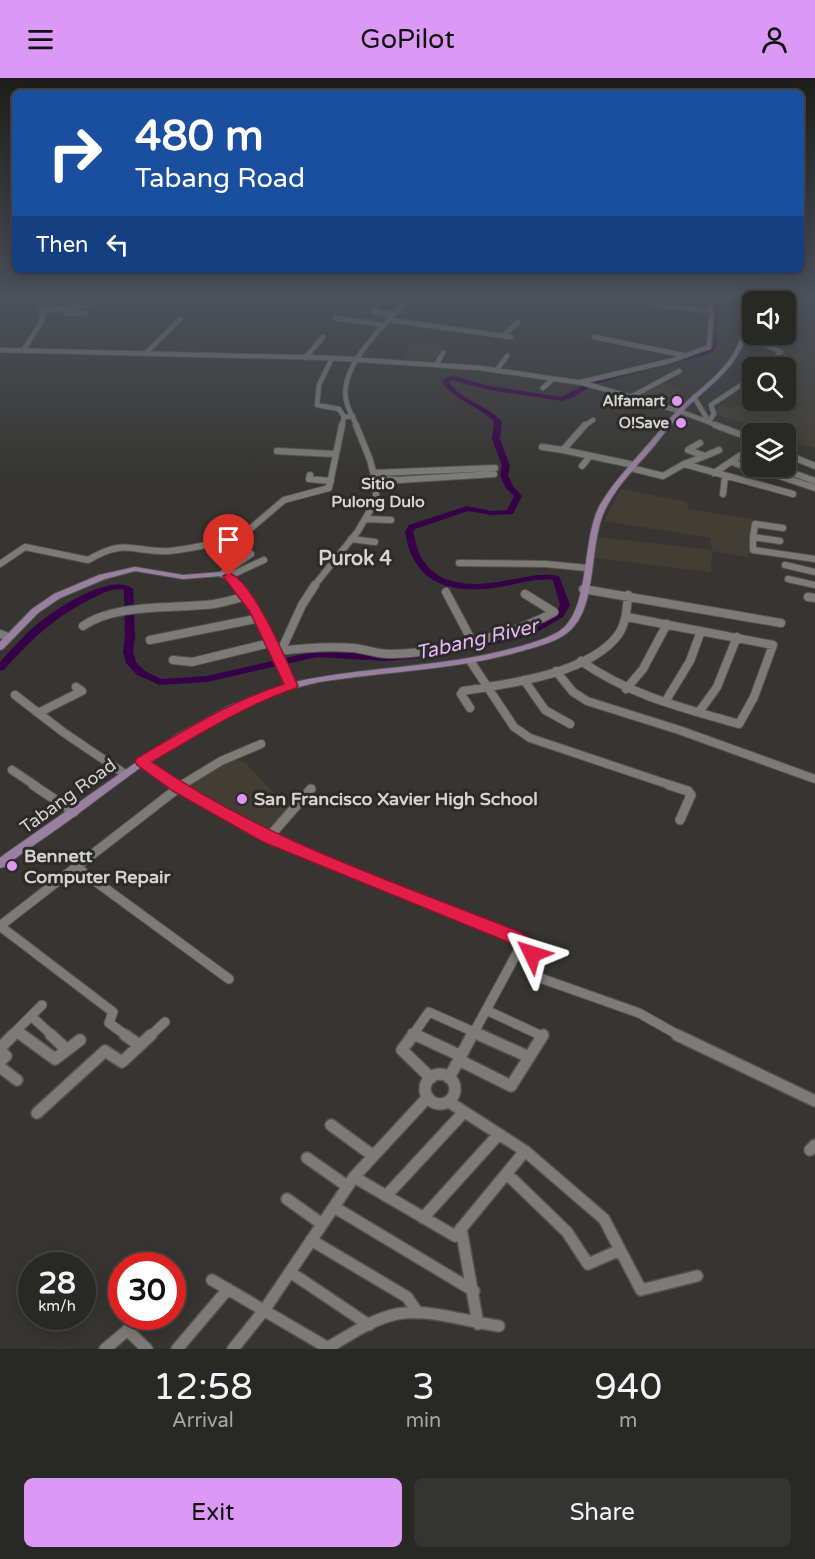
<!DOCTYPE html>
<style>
:root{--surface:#282825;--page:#343432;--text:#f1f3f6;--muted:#a5a6a7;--line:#444442;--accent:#db99f5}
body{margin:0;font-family:"Varela Round",sans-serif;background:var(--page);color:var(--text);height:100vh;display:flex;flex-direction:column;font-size:22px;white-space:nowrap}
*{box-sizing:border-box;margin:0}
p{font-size:20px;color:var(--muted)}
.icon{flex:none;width:33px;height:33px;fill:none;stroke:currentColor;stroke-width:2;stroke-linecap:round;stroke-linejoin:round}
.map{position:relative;height:1271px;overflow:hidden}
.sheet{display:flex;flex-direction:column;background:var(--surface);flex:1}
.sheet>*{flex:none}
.top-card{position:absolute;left:12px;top:12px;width:792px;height:183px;border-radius:9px;box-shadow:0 3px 15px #0003,0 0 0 2px var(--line);background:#1a4fa0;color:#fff;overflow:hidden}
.controls{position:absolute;left:742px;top:213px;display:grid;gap:12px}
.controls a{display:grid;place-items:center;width:54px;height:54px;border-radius:9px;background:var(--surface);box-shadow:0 3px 15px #0003,0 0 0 2px var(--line);font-size:30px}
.speed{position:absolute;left:18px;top:1174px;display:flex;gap:12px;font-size:30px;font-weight:700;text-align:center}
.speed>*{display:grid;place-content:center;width:78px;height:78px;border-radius:50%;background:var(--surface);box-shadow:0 3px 15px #0003,0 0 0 2px var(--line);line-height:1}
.speed small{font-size:15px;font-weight:400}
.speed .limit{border:9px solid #d22;background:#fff;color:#111}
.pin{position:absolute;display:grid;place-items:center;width:51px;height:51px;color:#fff;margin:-62px -26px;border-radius:50% 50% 50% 0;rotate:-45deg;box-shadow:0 0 6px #0007}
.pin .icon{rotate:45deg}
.me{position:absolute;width:66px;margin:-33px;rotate:311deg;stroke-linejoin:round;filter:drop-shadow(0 0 4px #0008)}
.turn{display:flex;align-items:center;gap:21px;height:126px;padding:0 24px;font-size:27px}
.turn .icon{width:78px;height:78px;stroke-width:2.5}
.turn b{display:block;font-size:42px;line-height:51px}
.then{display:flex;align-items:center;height:57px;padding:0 24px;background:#0003;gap:12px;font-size:22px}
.eta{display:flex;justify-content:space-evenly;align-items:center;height:102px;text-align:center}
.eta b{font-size:36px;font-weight:600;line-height:42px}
.primary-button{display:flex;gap:12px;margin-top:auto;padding:12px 24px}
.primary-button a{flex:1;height:69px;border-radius:9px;background:var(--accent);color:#111;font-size:24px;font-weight:600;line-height:69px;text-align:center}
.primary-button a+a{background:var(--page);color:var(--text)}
header{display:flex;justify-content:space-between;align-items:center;height:78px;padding:0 24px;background:var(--accent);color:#111;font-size:27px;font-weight:600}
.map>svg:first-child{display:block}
.built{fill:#423e35}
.water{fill:#380048}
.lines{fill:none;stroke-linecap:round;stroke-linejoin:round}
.river{fill:#380048;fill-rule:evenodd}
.minor-far4-casing{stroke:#545350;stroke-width:6}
.minor-far3-casing{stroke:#545350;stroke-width:8}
.minor-far2-casing{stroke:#545350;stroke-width:10}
.minor-far1-casing{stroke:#545350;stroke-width:11}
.minor-casing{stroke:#545350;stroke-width:14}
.major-casing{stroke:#545350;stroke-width:2}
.minor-far4{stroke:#7c7b77;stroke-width:4.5}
.minor-far3{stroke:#7c7b77;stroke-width:6}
.minor-far2{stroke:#7c7b77;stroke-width:8}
.minor-far1{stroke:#7c7b77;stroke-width:9}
.minor{stroke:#7c7b77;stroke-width:11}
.major{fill:#9980a0;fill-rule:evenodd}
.route{fill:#e11d48;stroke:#92132f;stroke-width:1.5}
.poi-dot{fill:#db99f5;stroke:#2c2b27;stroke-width:2}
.labels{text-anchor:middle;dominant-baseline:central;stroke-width:6;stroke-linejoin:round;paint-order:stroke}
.far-poi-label{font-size:15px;font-weight:bold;fill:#d4d3d1;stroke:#2c2b27;text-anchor:end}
.far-neighbourhood-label{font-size:16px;font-weight:bold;fill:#d4d3d1;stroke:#2c2b27}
.street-label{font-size:18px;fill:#d4d3d1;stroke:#2c2b27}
.poi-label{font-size:18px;font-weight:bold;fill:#d4d3d1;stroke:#2c2b27;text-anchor:start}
.neighbourhood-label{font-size:20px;font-weight:bold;fill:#d4d3d1;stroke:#2c2b27}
.water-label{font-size:20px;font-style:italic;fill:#e3b8f4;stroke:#2c2b27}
</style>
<header><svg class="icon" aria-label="menu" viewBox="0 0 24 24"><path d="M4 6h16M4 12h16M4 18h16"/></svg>GoPilot<svg class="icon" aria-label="person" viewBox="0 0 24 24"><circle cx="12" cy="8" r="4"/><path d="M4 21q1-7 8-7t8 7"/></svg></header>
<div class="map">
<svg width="815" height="1271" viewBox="0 0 815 1271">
<rect width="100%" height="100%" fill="#363531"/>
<path class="built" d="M768,220h47v150l-14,-4 -3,-3 2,-2 -14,-5 -70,-19 -1,-3 5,-6 14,3 19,-13v4h33v-32l-19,-1 14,-20 -17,-5 3,-7 19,-1v-32l-18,-1z
M411,265l33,3 -14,18 -27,-2z
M657,304l25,7 -22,15 -25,-7z
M621,411l66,13 1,7 64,10 -4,38 -36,-6 -1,21 -117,-14 4,-21 114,13 -2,-12 -106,-17z
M230,681l15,3 44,48 -25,23 -78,-45z"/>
<path class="water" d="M708,220l7,3 5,10 -3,2 -1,34 -5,6 -120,32 -5,-2 124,-33c8,-10 4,-32 5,-44z"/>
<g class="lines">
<path class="river" d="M454,298l36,10 71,11 35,-18 5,1 -27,17 -12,4 -73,-11 -38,-10 -2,2c12,19 38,22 53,40l-2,17 10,27 -2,9 5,11 9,10 -9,18 -21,1 -24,-4 -53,18 -2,3c3,11 5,22 12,31 17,24 52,23 78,18 20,-3 36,-9 56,-5l11,29 -7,12 -24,14 -21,8 -85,18 -48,4 -68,-4 -110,25 -47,3 -23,-10 -11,-12 -3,-11 2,-17 -1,-45c-11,-3 -21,3 -31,8 -36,17 -63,42 -89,72l-4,1v-9c13,-14 25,-28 40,-40 18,-14 71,-50 93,-33l2,46 -2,17 3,10 9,9 16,8 46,-3 110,-25 68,4 48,-4 79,-16 21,-8 23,-14 4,-8 -7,-25c-16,-2 -31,3 -47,6 -30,6 -72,7 -90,-23 -6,-9 -9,-20 -11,-31l4,-7 58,-19 25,5 15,-1 7,-14 -9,-9 -5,-12 2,-9 -10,-27 2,-17c-15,-17 -39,-20 -52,-40l5,-5z"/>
<g class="minor-far4-casing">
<path id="minor-far4" d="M765,220l1,4
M40,226l49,-5
M656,227l55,6
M376,231l-2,3 20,2
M42,233l49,-6
M65,235h20
M335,240l50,7
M389,242l122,17
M765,256l-3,9 19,9 -16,16
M504,257l14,-13
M594,259l89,18
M24,271l18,-28v-23
M0,272l332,8 148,10 103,15 96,28 40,15
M145,276l35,-35
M305,280l18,-21
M332,280l-13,27 -2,20 22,4 5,8
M436,287l7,-12
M496,293l11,-15
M581,304l89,-21 39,-14 3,-40 -6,-9
M543,310l10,-9
M694,319l12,20 -2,2
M629,320l50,-27
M709,343l5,-7 -3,-9 42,-28
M342,348l2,-9 9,-1
M357,348c-4,-8 -9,-17 -11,-26 -7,-36 41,-77 63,-102
M584,348l9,-6"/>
</g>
<g class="minor-far3-casing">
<path id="minor-far3" d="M585,347l-22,25 71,15
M715,347l38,14
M542,369l21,3
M277,373l57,3
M786,376l29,12
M705,378l14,-6
M732,384l24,9
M684,386l109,30
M582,388l8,-10
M773,388l42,15
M631,390l32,8 21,-12 21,-8 -17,-6 12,-7
M767,394l48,16
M374,395l121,-5
M714,395l39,-26
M310,397l-1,4 22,2
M375,401l24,1 95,-6
M723,416l2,-18
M366,441l25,1
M753,459v13l62,9
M351,461l24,3
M780,463l-27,-4 2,-13 28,4
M459,485l87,1 41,4
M0,486l25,-17 63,13c39,-23 44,-7 81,-9 22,-2 44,-8 65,-12l9,-4 41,-35 45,-12 13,-63
M785,487l30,7
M222,496l29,-20
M229,498l35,-16
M788,501l27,6
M314,508l44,-55 18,-31v-17l-6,-23 -14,-35"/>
</g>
<g class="minor-far2-casing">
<path id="minor-far2" d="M583,511l198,34
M446,514l26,49
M808,519l7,1
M83,548c32,-23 93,-17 131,-22 11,-2 22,-5 32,-8
M0,556l8,3
M150,562l110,-22
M279,573c24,-3 49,-5 74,-3 12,1 24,6 36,6 47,0 125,-19 165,-42l-29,-18
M281,573l21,-46 13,-20
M173,582l19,2 78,-19
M581,583c48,34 102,47 158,63l15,-27 19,-52 -146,-28
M471,584l43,65 16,11 143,48
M556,593l17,21 14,9 92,29 136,49
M524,602l21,30 25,14
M626,611l17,-20 24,-45
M15,617l48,37 62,42
M665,624l25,-41 11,-30
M470,630l-9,-14 2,-3c45,-7 126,-17 155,-56 8,-11 9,-27 10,-40
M40,634l42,-21 -6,-4
M699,634l18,-25 20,-50
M142,684l35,24
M12,692l24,16
M180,708l41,-25 40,-17"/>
</g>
<g class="minor-far1-casing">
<path id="minor-far1" d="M33,707l41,27
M174,707l94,53 246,99 14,13 2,19 10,9 99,35 41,23
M669,707l19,6 3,4 -11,25
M268,760l43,-49
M76,789l153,112
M0,848l182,-141
M0,848l113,86 -4,11 18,13
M486,932l56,26
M32,939l21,19
M18,954l6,4
M412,955l7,3
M11,958l31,-31
M150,958l15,-14
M412,958l17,-24 54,24
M472,958l51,-94"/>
</g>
<g class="minor-casing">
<path id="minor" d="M22,957l33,24 25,-19
M51,957l16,15
M125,957l14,10
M413,957l-11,15 29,28
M416,957l45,21
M480,957l49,22
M677,957l138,66
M0,970l13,-13
M0,973l6,5 -6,5
M459,982l52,26 32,-51
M0,989l17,13
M425 1011a15 15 0 1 1 30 0a15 15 0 1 1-30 0Z
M449,1000l23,-43
M449,1024l76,49 79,68 37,71 56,-14
M37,1035l68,-62 17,11 29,-27
M331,1047l41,30
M810,1072l5,-5
M307,1080l40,28
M507,1096l60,58 21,32 32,-14
M354,1099l101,59 70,-85
M386,1118l78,-84
M287,1121l35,25
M334,1129l140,84
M423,1140l76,-84
M461,1150l17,96
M311,1162l96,57 11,16
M290,1194l79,53
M212,1202l118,69
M127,1252l20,19
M329,1269c21,-12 43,-28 68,-33 33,-6 69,8 102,12
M105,1271l38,-32
M177,1271l51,-60
M233,1271l32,-40 89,-132 74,-80"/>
</g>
<g class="major-casing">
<path id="major" d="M746,220h4c-1,16 -1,34 -8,49 -12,25 -36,42 -55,60 -12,12 -22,25 -32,38 -17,20 -36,38 -48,61 -20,35 -7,103 -40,127 -12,9 -28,13 -42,17 -67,20 -138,21 -206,32 -18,4 -36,9 -54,15 -69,25 -128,73 -186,116 -25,19 -51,35 -75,54l-4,1v-10l5,-4 169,-118 55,-30 29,-12 29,-10 -45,-88 -9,-12 -12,-8 -38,3 -48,-8 -30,8 -45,19 -22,15 -35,36 -3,1v-8l32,-33 22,-15 45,-19 36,-8 48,8 39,-3 17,8 11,16 45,86c67,-15 136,-14 203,-30 20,-5 42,-10 60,-20 33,-19 23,-93 42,-127 14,-24 33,-43 51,-64 10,-11 19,-24 30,-34 19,-19 44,-35 56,-60 7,-15 6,-33 9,-49z"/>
</g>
<use href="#minor-far4" class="minor-far4"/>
<use href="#minor-far3" class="minor-far3"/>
<use href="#minor-far2" class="minor-far2"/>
<use href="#minor-far1" class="minor-far1"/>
<use href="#minor" class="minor"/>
<use href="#major" class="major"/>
</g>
<linearGradient id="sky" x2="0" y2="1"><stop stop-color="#1e1d1b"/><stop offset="0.55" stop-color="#4c515a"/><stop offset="1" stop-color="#4c515a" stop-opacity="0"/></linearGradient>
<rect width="815" height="398" fill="url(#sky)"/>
<path class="route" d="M229,495c24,7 58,89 69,113l-2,2c-52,18 -97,46 -144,74 112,78 243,120 368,170l14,9 6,13 -2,5 -6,2 -6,-2 -5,-9 -13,-8 -245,-100 -90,-51 -36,-26 -2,-3 2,-4c48,-28 94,-57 147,-74l-34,-72 -27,-36z"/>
<g class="poi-dot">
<circle cx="677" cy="323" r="6"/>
<circle cx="681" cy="345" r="6"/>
<circle cx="242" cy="721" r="6"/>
<circle cx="12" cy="788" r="6"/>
</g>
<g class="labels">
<g class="far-poi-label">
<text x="665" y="323">Alfamart</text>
<text x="669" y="345">O!Save</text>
</g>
<g class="far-neighbourhood-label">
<text x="378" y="406">Sitio<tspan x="378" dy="18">Pulong Dulo</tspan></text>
</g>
<g class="street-label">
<text transform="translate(68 718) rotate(-36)">Tabang Road</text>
</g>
<g class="poi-label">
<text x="254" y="721">San Francisco Xavier High School</text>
<text x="24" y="778">Bennett<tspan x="24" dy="21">Computer Repair</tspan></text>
</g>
<g class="neighbourhood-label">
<text x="355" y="481">Purok 4</text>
</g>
<g class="water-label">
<text transform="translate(477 562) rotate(-13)">Tabang River</text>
</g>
</g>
</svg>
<div class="controls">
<a><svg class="icon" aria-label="sound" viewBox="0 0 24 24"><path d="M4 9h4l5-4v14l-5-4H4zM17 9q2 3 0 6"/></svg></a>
<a><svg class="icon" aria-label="search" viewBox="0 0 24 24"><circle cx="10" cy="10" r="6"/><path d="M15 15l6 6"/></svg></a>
<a><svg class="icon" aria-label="layers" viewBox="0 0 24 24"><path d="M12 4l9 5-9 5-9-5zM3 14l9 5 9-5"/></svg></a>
</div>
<div class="speed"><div>28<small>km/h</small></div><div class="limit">30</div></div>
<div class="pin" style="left:229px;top:498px;background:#d93025"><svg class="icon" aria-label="arrive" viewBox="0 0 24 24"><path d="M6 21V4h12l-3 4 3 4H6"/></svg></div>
<svg class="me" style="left:532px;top:876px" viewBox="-20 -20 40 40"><path d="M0-17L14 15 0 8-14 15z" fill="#e11d48" stroke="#fff" stroke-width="4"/></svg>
<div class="top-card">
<div class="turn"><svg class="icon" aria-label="right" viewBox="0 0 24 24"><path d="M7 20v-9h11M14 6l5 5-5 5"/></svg><div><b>480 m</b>Tabang Road</div></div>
<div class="then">Then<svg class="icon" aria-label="left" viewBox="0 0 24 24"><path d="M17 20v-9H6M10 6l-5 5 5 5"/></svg></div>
</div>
</div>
<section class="sheet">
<div class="eta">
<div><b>12:58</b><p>Arrival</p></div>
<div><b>3</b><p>min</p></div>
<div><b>940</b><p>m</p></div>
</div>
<div class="primary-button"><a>Exit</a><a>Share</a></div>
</section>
